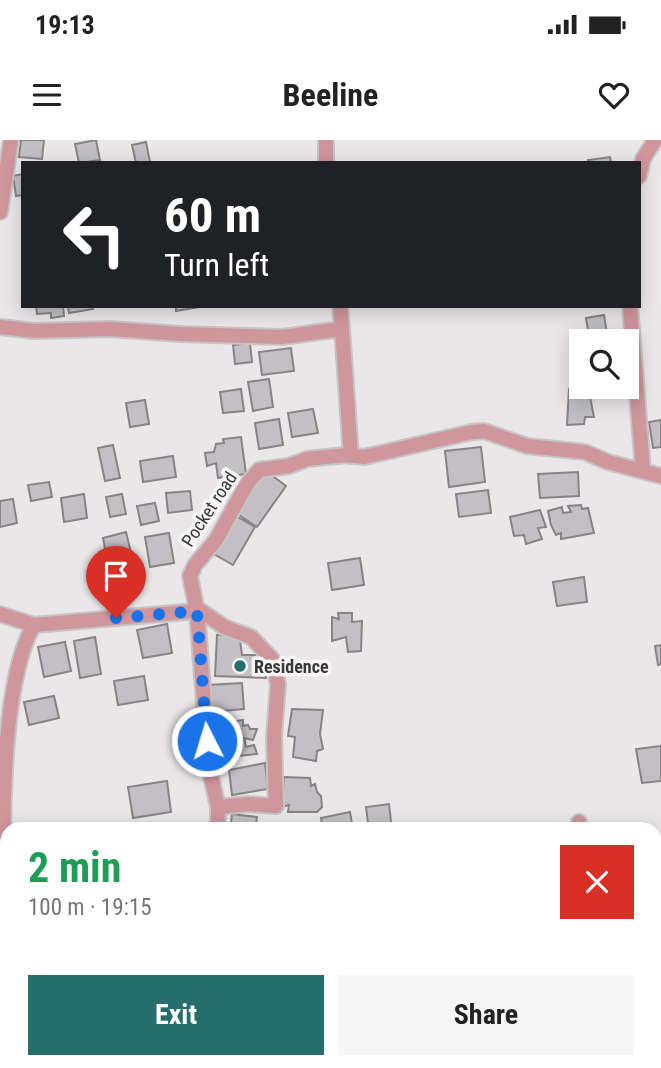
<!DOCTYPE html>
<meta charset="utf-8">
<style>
:root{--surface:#fff;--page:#f6f6f6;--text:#222;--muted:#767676;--accent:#246e6c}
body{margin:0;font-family:"Roboto Condensed",sans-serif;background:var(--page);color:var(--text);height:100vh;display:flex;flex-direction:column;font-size:26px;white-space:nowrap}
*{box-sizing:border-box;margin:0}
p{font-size:23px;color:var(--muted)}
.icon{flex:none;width:38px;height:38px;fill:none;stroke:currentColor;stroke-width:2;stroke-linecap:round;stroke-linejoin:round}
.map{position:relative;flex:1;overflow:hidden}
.details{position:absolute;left:0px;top:682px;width:662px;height:247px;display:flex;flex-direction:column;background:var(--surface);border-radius:21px 21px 0 0;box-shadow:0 4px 18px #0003}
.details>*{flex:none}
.guide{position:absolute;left:21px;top:21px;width:620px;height:147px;border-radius:0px;box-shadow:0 4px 18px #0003;background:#202124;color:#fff;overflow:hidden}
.tools{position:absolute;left:569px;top:189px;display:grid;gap:14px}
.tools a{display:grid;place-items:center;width:70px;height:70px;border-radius:0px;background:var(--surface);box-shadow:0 4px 18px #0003;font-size:35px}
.pin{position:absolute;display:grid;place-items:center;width:60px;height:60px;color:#fff;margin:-72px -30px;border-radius:50% 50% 50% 0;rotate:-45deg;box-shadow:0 0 7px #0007}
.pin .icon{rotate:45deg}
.me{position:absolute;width:77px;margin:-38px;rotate:355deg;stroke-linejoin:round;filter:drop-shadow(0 0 5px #0008)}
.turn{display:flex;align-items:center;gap:24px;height:147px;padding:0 28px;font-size:32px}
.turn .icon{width:91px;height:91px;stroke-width:2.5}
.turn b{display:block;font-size:49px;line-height:60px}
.round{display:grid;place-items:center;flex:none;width:74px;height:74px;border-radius:0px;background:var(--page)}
.overview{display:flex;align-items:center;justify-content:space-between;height:119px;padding:0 28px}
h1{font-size:42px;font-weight:700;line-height:52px;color:#1e9e55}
.primary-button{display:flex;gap:14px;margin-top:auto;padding:14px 28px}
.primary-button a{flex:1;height:80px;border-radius:0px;background:var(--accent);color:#fff;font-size:28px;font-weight:700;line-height:80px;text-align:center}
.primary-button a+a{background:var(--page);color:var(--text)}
.status{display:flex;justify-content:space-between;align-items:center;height:49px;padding:0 35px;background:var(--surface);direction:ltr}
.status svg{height:19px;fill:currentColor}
header{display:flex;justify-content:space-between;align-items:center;height:91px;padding:0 28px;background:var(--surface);font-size:32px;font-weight:700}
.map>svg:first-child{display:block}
.building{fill:#c2c0c3;stroke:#868487;stroke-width:2}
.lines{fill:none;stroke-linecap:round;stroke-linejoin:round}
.minor-casing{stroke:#c7c4c6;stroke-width:18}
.minor{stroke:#cf969c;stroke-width:14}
.route{stroke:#1a73e8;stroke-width:12;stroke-dasharray:0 21.6}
.poi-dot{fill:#246e6c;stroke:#f7f4f6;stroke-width:2.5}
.labels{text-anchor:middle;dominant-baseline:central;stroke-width:7;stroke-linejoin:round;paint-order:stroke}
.street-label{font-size:18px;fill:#393839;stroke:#f7f4f6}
.poi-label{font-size:18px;font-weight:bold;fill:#393839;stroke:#f7f4f6;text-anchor:start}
</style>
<div class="status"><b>19:13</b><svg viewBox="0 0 49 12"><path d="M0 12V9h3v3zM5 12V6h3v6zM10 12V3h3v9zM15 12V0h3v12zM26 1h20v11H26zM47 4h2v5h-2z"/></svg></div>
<header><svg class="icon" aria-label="menu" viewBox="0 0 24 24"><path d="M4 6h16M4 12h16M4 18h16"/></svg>Beeline<svg class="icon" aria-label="heart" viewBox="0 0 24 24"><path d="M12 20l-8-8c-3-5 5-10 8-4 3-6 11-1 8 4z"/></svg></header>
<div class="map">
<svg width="661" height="928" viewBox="0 0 661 928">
<rect width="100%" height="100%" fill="#eae7e9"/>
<path class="building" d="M21,0h23l-2,19 -23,-2z
M96,0l4,20 -21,3 -4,-19z
M146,2l4,20 -14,1 -4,-18z
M610,17l1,6h-23v-3z
M23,34v21l-7,1 -3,-20z
M36,166h27l1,10 -13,2v-5l-14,1z
M68,166h24l1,3 -24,4z
M176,166h29l-29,5z
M604,175l3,19 -18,2 -3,-18z
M250,203l2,19 -17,2 -2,-19z
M291,208l3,23 -32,4 -3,-23z
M269,239l4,28 -20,4 -5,-29z
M581,246l7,1 6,30h-9l-1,7 -17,1 2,-36z
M241,249l3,22 -21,2 -3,-21z
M145,260l4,24 -19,3 -4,-24z
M313,269l5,24 -26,4 -4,-24z
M279,279l4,26 -24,4 -4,-26z
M661,280v27l-8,1 -4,-26z
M241,297l5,37 -28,4 -2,-15 -9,3 -2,-13 9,-1 2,-8 8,-1 -1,-4z
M113,305l7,33 -15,3 -7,-33z
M481,307l4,35 -36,5 -4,-36z
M173,316l3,21 -33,5 -3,-21z
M266,331l20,15 -29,41 -21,-14z
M578,332l1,24 -39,2 -2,-24z
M49,342l3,15 -21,4 -3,-16z
M488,350l3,23 -32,4 -3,-23z
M190,351l2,19 -24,3 -2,-20z
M84,354l3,24 -23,4 -3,-24z
M122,354l4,20 -16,3 -4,-20z
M13,359l4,24 -17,4v-26z
M155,363l4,18 -18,4 -4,-19z
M581,365l1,4 6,-1 6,25 -33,6v-6l-5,2 -5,-10 -3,-14 14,-4 1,6 8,-1 -3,-6z
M540,370l6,17 -8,1 4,11 -16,5 -2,-9 -10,1 -4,-19z
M234,375l21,12 -22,38 -21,-12z
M126,392l5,21 -24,6 -4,-21z
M169,393l5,30 -24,4 -5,-30z
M360,418l4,27 -32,5 -4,-27z
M584,437l3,25 -30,4 -4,-24z
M338,473h14v9l10,-1 -1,30 -13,1 -2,-15 -14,4v-24l7,2z
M167,484l5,29 -29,5 -6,-28z
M239,493l3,22h21l3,23 -51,-2 2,-41z
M95,497l6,37 -21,4 -6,-37z
M65,502l6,29 -27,6 -6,-30z
M661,505v19l-3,1 -3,-19z
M144,536l4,24 -30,5 -4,-24z
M242,543l2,26 -34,3 -2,-27z
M54,556l5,22 -30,7 -5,-23z
M292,569l31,1 -3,24 3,15 -6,2 -1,10 -23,-4 2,-20 -7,-1z
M243,580v6l5,-1 2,4h7l-4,11 -9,-2 2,9 8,-2 3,9 -18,2 -4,-3 -8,3 -2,-22 3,-1 -4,-10z
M661,606v35l-19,2 -6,-34z
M265,623l3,26 -36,6 -3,-25z
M284,637l26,1 1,8 4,-2 2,8 4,4 1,11 -5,5h-29l1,-7 -7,2z
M167,641l4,31 -38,6 -5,-31z
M389,664l3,26h-23l-3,-23z
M350,672l3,18h-30l-2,-12z
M232,674l25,3 -2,13h-25z
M661,821v31l-7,1v-30z
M661,865v39l-7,2v-40z
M355,922h35l1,3 6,3h-41z"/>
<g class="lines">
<g class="minor-casing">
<path id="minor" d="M326,0v23
M639,36l4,-17 12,-19
M0,72l11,-72
M630,166l13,164
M0,187l34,4 76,-2 70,5 102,3 60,-8 -2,-23
M342,189l9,127
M0,474l34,11 163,-14 12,157 9,39
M579,682v8
M218,690v-23l30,-3 28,2 -2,-69 4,-53 -6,-25 -21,-22 -27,-10 -23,-16h-4l-7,-35 5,-11 21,-25 31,-56 12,-14 30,-4 18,-7 39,-4 18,2 108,-25 12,-1 43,15 58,6 23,10 53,14
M6,771c-5,-72 -6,-228 28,-286
M408,922l1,6
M639,922l1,6
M3,928l-2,-116 6,-42
M213,928l1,-6"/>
</g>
<use href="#minor" class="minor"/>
</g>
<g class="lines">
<path class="route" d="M116,478l81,-7 10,130"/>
</g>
<circle class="poi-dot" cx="240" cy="526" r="7"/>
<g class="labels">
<g class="street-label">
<text transform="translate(209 369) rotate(-57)">Pocket road</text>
</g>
<g class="poi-label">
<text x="254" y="526">Residence</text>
</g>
</g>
</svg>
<div class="tools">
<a><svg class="icon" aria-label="search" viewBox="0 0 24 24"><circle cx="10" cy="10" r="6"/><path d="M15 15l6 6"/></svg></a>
</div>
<div class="pin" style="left:116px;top:478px;background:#d93025"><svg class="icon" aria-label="arrive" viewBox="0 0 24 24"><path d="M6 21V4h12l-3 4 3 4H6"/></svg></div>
<svg class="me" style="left:207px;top:601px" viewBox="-20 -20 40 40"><circle r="17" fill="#1a73e8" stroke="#fff" stroke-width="3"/><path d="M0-11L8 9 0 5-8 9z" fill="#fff"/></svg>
<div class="guide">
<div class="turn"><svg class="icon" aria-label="left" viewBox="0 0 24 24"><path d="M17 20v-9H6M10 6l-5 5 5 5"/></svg><div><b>60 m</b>Turn left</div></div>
</div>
<section class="details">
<div class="overview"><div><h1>2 min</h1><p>100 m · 19:15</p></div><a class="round" style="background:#d93025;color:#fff"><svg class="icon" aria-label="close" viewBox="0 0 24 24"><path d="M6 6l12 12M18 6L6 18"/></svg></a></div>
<div class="primary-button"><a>Exit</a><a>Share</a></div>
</section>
</div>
